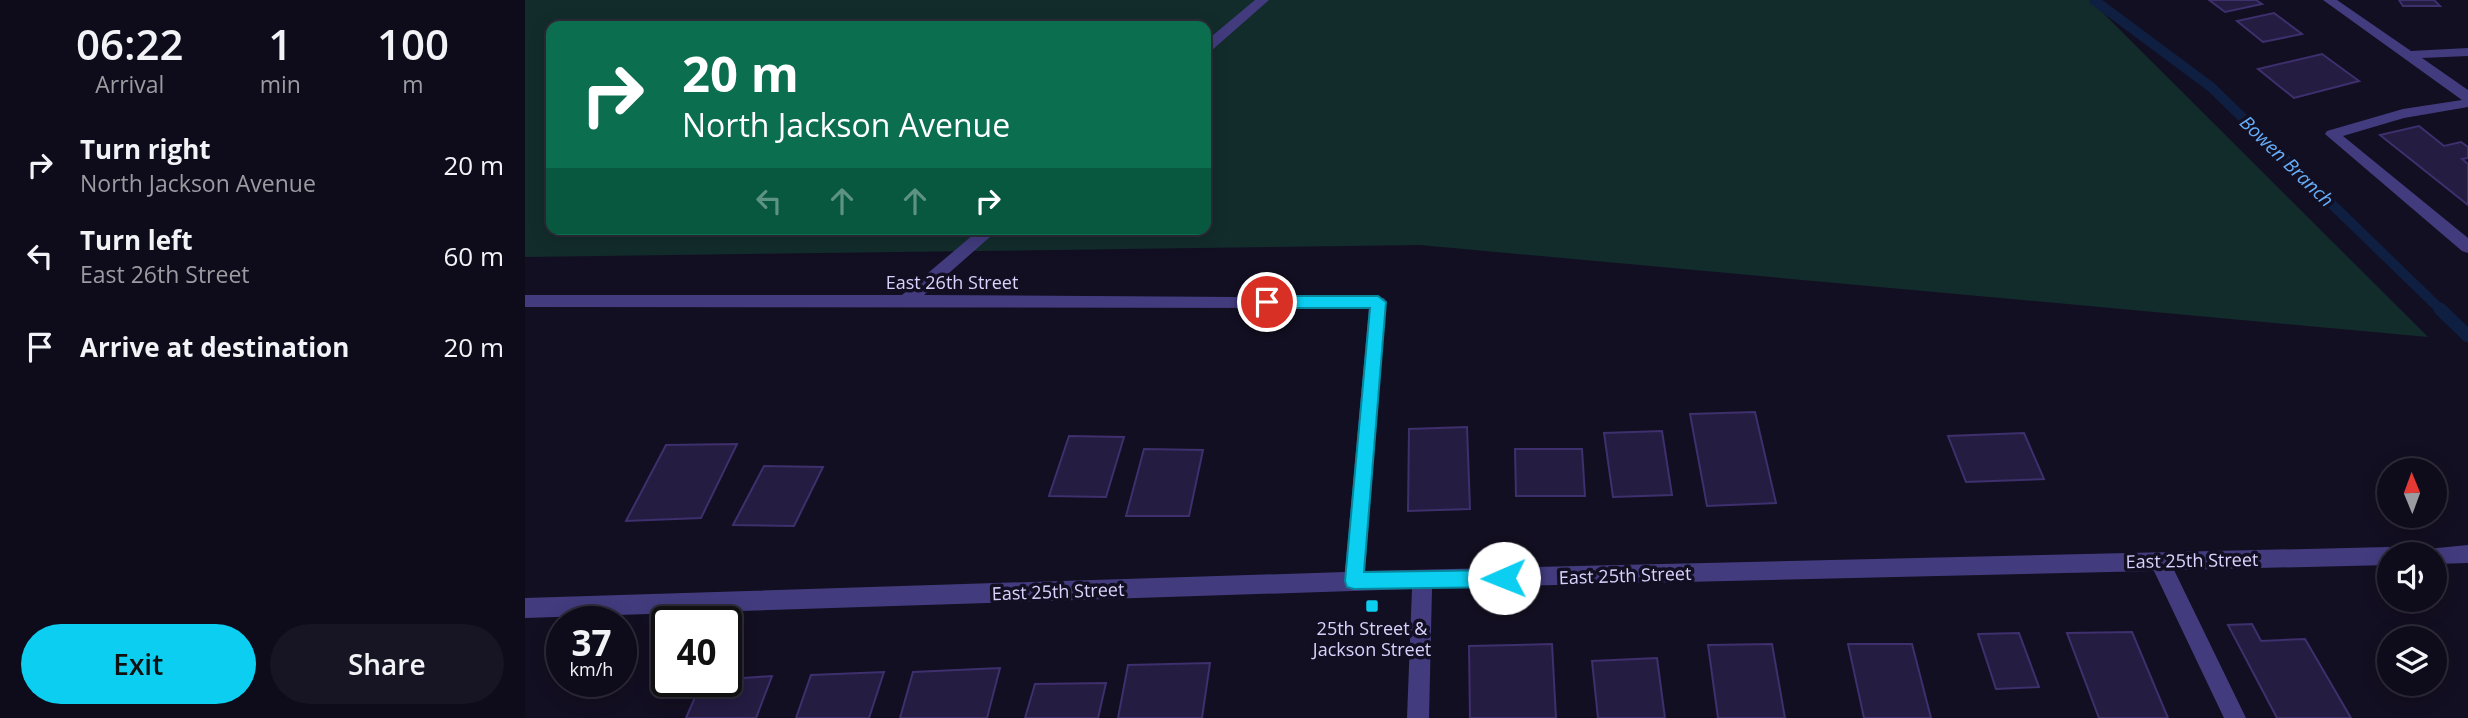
<!DOCTYPE html>
<style>
:root{--surface:#0e0b1a;--page:#171423;--text:#f1f3f6;--muted:#9b9ba2;--line:#2e2b39;--accent:#0bcef0}
body{margin:0;font-family:"Open Sans",sans-serif;background:var(--page);color:var(--text);height:100vh;display:flex;flex-direction:column;font-size:26px;white-space:nowrap}
*{box-sizing:border-box;margin:0}
p{font-size:23px;color:var(--muted)}
.icon{flex:none;width:38px;height:38px;fill:none;stroke:currentColor;stroke-width:2;stroke-linecap:round;stroke-linejoin:round}
.map{position:relative;flex:1;overflow:hidden}
.side{display:flex;flex-direction:column;background:var(--surface);width:525px}
.side>*{flex:none}
.top-card{position:absolute;left:21px;top:21px;width:665px;height:214px;border-radius:14px;box-shadow:0 4px 18px #0003,0 0 0 2px var(--line);background:#0b6e4f;color:#fff;overflow:hidden}
.needle{width:46px;rotate:359deg}
.tools{position:absolute;left:1852px;top:458px;display:grid;gap:14px}
.tools a{display:grid;place-items:center;width:70px;height:70px;border-radius:50%;background:var(--surface);box-shadow:0 4px 18px #0003,0 0 0 2px var(--line);font-size:35px}
.speed{position:absolute;left:21px;top:606px;display:flex;gap:14px;font-size:35px;font-weight:700;text-align:center}
.speed>*{display:grid;place-content:center;width:91px;height:91px;border-radius:50%;background:var(--surface);box-shadow:0 4px 18px #0003,0 0 0 2px var(--line);line-height:1}
.speed small{font-size:18px;font-weight:400}
.speed .limit{border:4px solid #111;border-radius:10px;background:#fff;color:#111}
.pin{position:absolute;display:grid;place-items:center;width:60px;height:60px;color:#fff;margin:-30px;border:4px solid #fff;border-radius:50%;box-shadow:0 2px 7px #0007}
.me{position:absolute;width:77px;margin:-38px;rotate:269deg;stroke-linejoin:round;filter:drop-shadow(0 0 5px #0008)}
.turn{display:flex;align-items:center;gap:24px;height:147px;padding:0 21px;font-size:32px}
.turn .icon{width:91px;height:91px;stroke-width:2.5}
.turn b{display:block;font-size:49px;line-height:60px}
.lanes{display:flex;align-items:center;height:66px;padding:0 21px;background:#0003;justify-content:center;gap:35px;direction:ltr}
.lanes .off{opacity:.35}
.eta{display:flex;justify-content:space-evenly;align-items:center;height:119px;text-align:center}
.eta b{font-size:42px;font-weight:600;line-height:49px}
.primary-button{display:flex;gap:14px;margin-top:auto;padding:14px 21px}
.primary-button a{flex:1;height:80px;border-radius:42px;background:var(--accent);color:#111;font-size:28px;font-weight:600;line-height:80px;text-align:center}
.primary-button a+a{background:var(--page);color:var(--text)}
ul{padding:0;list-style:none}
li{display:flex;align-items:center;gap:21px;height:91px;padding:0 21px}
li div{flex:1}
li b{display:block;font-size:26px}
li em{font-style:normal}
main{display:flex;flex:1;min-height:0}
.map>svg:first-child{display:block}
.green{fill:#122c2c;fill-rule:evenodd}
.lines{fill:none;stroke-linecap:round;stroke-linejoin:round}
.stream-far1{stroke:#0e1f42;stroke-width:10}
.stream{stroke:#0e1f42;stroke-width:13}
.building{fill:#251c42;stroke:#3e2f6d;stroke-width:2}
.minor{fill:#423c7f;fill-rule:evenodd}
.route{fill:#0bcef0;stroke:#07869c;stroke-width:2}
.poi-dot{fill:#0bcef0;stroke:#130f22;stroke-width:2.5}
.labels{text-anchor:middle;dominant-baseline:central;stroke-width:7;stroke-linejoin:round;paint-order:stroke}
.street-label{font-size:18px;fill:#d9d2fd;stroke:#130f22}
.poi-label{font-size:18px;fill:#d9d2fd;stroke:#130f22}
.water-label{font-size:19px;font-style:italic;fill:#65adf8;stroke:#130f22}
</style>
<main>
<section class="side">
<div class="eta">
<div><b>06:22</b><p>Arrival</p></div>
<div><b>1</b><p>min</p></div>
<div><b>100</b><p>m</p></div>
</div>
<ul>
<li><svg class="icon" aria-label="right" viewBox="0 0 24 24"><path d="M7 20v-9h11M14 6l5 5-5 5"/></svg><div><b>Turn right</b><p>North Jackson Avenue</p></div><em>20 m</em></li>
<li><svg class="icon" aria-label="left" viewBox="0 0 24 24"><path d="M17 20v-9H6M10 6l-5 5 5 5"/></svg><div><b>Turn left</b><p>East 26th Street</p></div><em>60 m</em></li>
<li><svg class="icon" aria-label="arrive" viewBox="0 0 24 24"><path d="M6 21V4h12l-3 4 3 4H6"/></svg><div><b>Arrive at destination</b></div><em>20 m</em></li>
</ul>
<div class="primary-button"><a>Exit</a><a>Share</a></div>
</section>
<div class="map">
<svg width="1943" height="718" viewBox="0 0 1943 718">
<rect width="100%" height="100%" fill="#130f22"/>
<path class="green" d="M0,0h1565l338,337 -1008,-92 -895,12zM26,26h655v203h-655z"/>
<g class="lines">
<path class="stream-far1" d="M1569,0l117,87 231,224"/>
<path class="stream" d="M1915,309l28,27"/>
</g>
<path class="building" d="M1684,0h47l6,4 -37,8z
M1874,0h35l6,6h-37z
M1749,13l28,21 -39,8 -26,-21z
M1797,54l37,27 -65,17 -36,-29z
M1894,126l25,20 17,-4 7,5v11l-6,1 6,5v41l-88,-70z
M1230,412l21,91 -69,3 -17,-92z
M942,427l3,82 -62,2 1,-82z
M1137,431l10,64 -59,2 -9,-64z
M1499,433l20,46 -78,3 -18,-46z
M544,436l55,1 -18,60 -57,-1z
M212,444l-36,74 -75,3 40,-76z
M619,449l59,1 -14,66h-63z
M990,449h67l3,47h-69z
M239,466l59,1 -29,59 -61,-1z
M1727,624l9,17 44,-2 46,79h-74l-49,-93z
M1607,632l36,86h-69l-32,-85z
M1494,633l20,54 -43,2 -18,-55z
M1027,644l4,74h-86l-1,-72z
M1247,644l13,74h-67l-10,-73z
M1323,644h64l19,74h-67z
M1132,658l8,60h-67l-6,-57z
M685,663l-8,55h-84l10,-53z
M475,668l-13,50h-87l13,-46z
M359,672l-15,46h-73l15,-43z
M247,676l-16,42h-70l16,-37z
M581,683l-8,35h-73l10,-34z"/>
<g class="lines">
<path class="minor" d="M730,0h14l-58,51 -5,1v-11z
M1798,0h14l74,51 57,-3v8l-46,2 46,32v17l-64,11 -61,18 125,102v15l-6,-2 -137,-117 2,-3 76,-22 59,-9z
M455,229h19l-75,66 460,3 2,4 -21,269 1024,-24 7,3 2,5h-9v10l-215,5 72,148h-22l-70,-147 -722,17 -3,130h-22l5,-129 -887,29v-20l820,-26 24,-264 -844,-1v-12h377z
M1943,545v18l-34,1v-9h-10l3,-6z"/>
</g>
<path class="route" d="M742,296h111l8,6 -22,270 140,-2 7,2 2,6 -2,6 -7,3 -150,2 -7,-2 -2,-6 25,-273h-103l-8,-6z"/>
<rect class="poi-dot" x="840" y="599" width="14" height="14" rx="3.5"/>
<g class="labels">
<g class="street-label">
<text x="427" y="282">East 26th Street</text>
<text transform="translate(1667 560) rotate(-1)">East 25th Street</text>
<text transform="translate(1100 575) rotate(-2)">East 25th Street</text>
<text transform="translate(533 591) rotate(-2)">East 25th Street</text>
</g>
<g class="poi-label">
<text x="847" y="628">25th Street &amp;<tspan x="847" dy="21">Jackson Street</tspan></text>
</g>
<g class="water-label">
<text transform="translate(1762 161) rotate(44)">Bowen Branch</text>
</g>
</g>
</svg>
<div class="tools">
<a><svg class="needle" viewBox="-14 -14 28 28"><path d="M0-13l5 13h-10z" fill="#e53935"/><path d="M0 13l5-13h-10z" fill="#9b9ba2"/></svg></a>
<a><svg class="icon" aria-label="sound" viewBox="0 0 24 24"><path d="M4 9h4l5-4v14l-5-4H4zM17 9q2 3 0 6"/></svg></a>
<a><svg class="icon" aria-label="layers" viewBox="0 0 24 24"><path d="M12 4l9 5-9 5-9-5zM3 14l9 5 9-5"/></svg></a>
</div>
<div class="speed"><div>37<small>km/h</small></div><div class="limit">40</div></div>
<div class="pin" style="left:742px;top:302px;background:#d93025"><svg class="icon" aria-label="arrive" viewBox="0 0 24 24"><path d="M6 21V4h12l-3 4 3 4H6"/></svg></div>
<svg class="me" style="left:979px;top:578px" viewBox="-20 -20 40 40"><circle r="19" fill="#fff"/><path d="M0-13L10 11 0 6-10 11z" fill="#0bcef0"/></svg>
<div class="top-card">
<div class="turn"><svg class="icon" aria-label="right" viewBox="0 0 24 24"><path d="M7 20v-9h11M14 6l5 5-5 5"/></svg><div><b>20 m</b>North Jackson Avenue</div></div>
<div class="lanes"><svg class="icon off" aria-label="left" viewBox="0 0 24 24"><path d="M17 20v-9H6M10 6l-5 5 5 5"/></svg><svg class="icon off" aria-label="ahead" viewBox="0 0 24 24"><path d="M12 20V5M6 11l6-6 6 6"/></svg><svg class="icon off" aria-label="ahead" viewBox="0 0 24 24"><path d="M12 20V5M6 11l6-6 6 6"/></svg><svg class="icon" aria-label="right" viewBox="0 0 24 24"><path d="M7 20v-9h11M14 6l5 5-5 5"/></svg></div>
</div>
</div>
</main>
